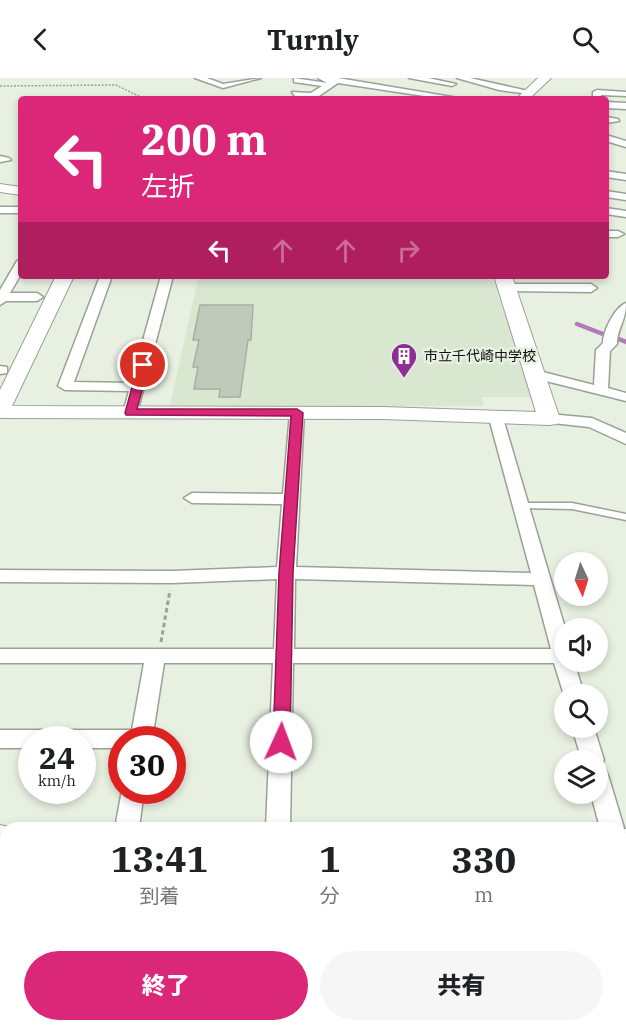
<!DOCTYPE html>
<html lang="ja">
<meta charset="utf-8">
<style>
:root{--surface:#fff;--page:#f6f6f6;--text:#202124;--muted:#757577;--accent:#db2777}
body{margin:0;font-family:"IBM Plex Serif","Noto Sans JP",serif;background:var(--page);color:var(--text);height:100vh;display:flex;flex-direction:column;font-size:22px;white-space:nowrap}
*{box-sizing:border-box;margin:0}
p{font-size:20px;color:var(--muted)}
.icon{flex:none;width:33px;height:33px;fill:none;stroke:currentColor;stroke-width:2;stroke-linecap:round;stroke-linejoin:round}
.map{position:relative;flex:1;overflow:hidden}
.side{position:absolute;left:0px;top:744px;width:627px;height:210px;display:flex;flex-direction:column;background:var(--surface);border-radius:18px 18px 0 0;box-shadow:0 3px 9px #0003}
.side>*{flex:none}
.banner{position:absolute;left:18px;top:18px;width:591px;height:183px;border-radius:6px;box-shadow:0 3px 9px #0003;background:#db2777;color:#fff;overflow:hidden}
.needle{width:39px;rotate:176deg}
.buttons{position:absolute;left:554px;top:474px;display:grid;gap:12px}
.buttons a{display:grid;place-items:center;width:54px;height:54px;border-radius:50%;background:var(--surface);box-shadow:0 3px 9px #0003;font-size:30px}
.speed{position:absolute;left:18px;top:648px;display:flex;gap:12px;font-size:30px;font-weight:700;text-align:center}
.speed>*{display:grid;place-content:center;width:78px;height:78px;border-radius:50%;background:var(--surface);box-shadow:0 3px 9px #0003;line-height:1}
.speed small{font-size:15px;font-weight:400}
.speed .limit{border:9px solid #d22;background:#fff;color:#111}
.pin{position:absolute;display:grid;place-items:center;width:51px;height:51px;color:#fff;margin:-26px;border:3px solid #fff;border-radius:50%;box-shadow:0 2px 6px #0007}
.me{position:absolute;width:66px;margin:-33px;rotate:2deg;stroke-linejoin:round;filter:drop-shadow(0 0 4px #0008)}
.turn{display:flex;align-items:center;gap:21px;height:126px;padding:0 24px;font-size:27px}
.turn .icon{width:78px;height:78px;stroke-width:2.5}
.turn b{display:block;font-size:42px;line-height:51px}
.lanes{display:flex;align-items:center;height:57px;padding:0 24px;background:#0003;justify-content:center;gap:30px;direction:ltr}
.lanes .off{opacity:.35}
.eta{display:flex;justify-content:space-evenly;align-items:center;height:102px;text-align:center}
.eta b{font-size:36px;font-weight:800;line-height:42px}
.cta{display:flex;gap:12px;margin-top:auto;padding:12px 24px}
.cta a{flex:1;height:69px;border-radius:36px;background:var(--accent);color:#fff;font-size:24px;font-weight:800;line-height:69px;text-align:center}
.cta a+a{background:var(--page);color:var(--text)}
header{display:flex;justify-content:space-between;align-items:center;height:78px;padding:0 24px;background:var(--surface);font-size:27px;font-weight:800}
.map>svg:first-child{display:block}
.built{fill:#d9e7d1}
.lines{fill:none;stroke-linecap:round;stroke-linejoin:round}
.stream{stroke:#b67aba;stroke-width:4.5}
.building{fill:#c0cabb;stroke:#a7afa1;stroke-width:1.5}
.lane-casing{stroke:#99a294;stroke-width:3}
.street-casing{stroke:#99a294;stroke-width:3}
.secondary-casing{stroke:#99a294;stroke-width:2}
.path-far1{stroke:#9ba297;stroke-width:1.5;stroke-dasharray:2 1.5;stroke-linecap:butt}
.path{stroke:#9ba297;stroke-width:3;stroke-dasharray:4.5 3;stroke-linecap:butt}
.lane{fill:#fff;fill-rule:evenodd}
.street{fill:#fff;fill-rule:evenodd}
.secondary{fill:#fff;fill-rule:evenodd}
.route{fill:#db2777;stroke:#8e194d;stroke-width:1.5}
.labels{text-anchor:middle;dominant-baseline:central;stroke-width:5;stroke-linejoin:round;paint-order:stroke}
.far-poi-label{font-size:14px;fill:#0e110c;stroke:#e7f0e1;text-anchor:start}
</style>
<header><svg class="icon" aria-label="back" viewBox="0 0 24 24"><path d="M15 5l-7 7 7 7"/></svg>Turnly<svg class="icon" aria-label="search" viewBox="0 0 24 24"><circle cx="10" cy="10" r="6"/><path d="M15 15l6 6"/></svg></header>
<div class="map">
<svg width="626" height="954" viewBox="0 0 626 954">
<rect width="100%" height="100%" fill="#e7f0e1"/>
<path class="built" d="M443,198h38l13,6 38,115h-50l1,9h-313l28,-128 246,1z"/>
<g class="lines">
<path class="stream" d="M577,246l26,10
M616,260l10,4"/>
</g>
<path class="building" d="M200,227h53l-2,35h-3l-8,57h-21l1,-8h-26l4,-22h-5l6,-27h-6z"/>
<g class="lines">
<g class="lane-casing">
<path id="lane" d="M523,425h49l54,11v6l-54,-11 -52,-1 -1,-2 1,-2z"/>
</g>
<g class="street-casing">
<path id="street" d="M195,0h12l16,6 38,-6 -38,10z
M294,0l33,5 -9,-5h20l126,21h-20l-106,-16 -22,15 -21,-2 -3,-4 19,1 11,-7 -28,-4z
M409,0h19l28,6 -4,2z
M457,0h13l63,14 -4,2 -30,-4z
M597,12l29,2v4l-25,-1v4h-8v-7z
M606,24l20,1v6l-20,-1z
M606,39l12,2 1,2 -13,2z
M606,57l20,6v6l-20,-6z
M0,78l9,2 2,2 -11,2z
M606,93l20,3v6l-20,-3z
M606,113l20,3v6l-20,-3z
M0,129h21v6h-21z
M606,130l20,3v6l-20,-3z
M606,153h12l6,3 -6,3h-12z
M21,181v15l-11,19h27l6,4 -6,4h-31l-6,4v-15l17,-29z
M100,198h12l-38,106 57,1 30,-107h12l-36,137 -7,4 -7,-4 6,-22 -64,-1 -7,-4z
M507,206h84l6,4 -6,4 -88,-1 -2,-3z
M626,225c0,19 -9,25 -9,41l-7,7 -2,37 18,5v8l-96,-24v-6l5,-1 59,15 2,-35 7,-7c0,-12 12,-36 23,-40z
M0,288l7,1v6l-7,1z
M297,331l7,4 -8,154 235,6 -42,-155 8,-5 5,2 63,213 -1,34h10l10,32 -20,1 -10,-32h-261l-3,165h-24l7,-165h-109l-12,77h-30v8h-40v-8h-50v8h-32v-18h132l12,-67h-144v-14h274l3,-70 -105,4 -172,-1v-12l172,1 105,-4 5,-63 -90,-1 -8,-5 8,-5 91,1 7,-81zM295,501l239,6 17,64h-257z
M549,336l43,4 34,15v11l-37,-17 -45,-5 -3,-3z
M572,650h22l10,32 -4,7 5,1 3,7 16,53 -3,6v-6h-21l-9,-34h6v-34h-15z
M122,712h22l-5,38h-24z
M621,911l5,1v28l-5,-1z
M167,948h28l-2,6h-28z"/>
</g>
<g class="secondary-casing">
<path id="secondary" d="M538,0h13l-22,21h-13z
M0,106l21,3v8l-21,-3z
M56,198h18l-62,130 371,1 153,5 -42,-136h18l48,143 -3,5 -8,1 -166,-6 -383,-1v-28z
M0,747l13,3h-7v27h-6z
M621,751h5v30h-5z"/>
</g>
<path class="path-far1" d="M0,8l116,-1 29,14"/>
<path class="path" d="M161,564l9,-52"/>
<use href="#lane" class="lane"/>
<use href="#street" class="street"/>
<use href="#secondary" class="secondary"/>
</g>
<path class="route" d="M143,284l6,3 -12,44h160l6,4 -10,160 -3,169 -3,5h-12l-2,-5 6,-169 12,-157 -165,-1 -1,-2 13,-48z"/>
<defs>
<g id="building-pin" transform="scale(1.35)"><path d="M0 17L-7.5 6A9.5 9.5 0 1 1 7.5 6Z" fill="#8d2d96" stroke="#e7f0e1"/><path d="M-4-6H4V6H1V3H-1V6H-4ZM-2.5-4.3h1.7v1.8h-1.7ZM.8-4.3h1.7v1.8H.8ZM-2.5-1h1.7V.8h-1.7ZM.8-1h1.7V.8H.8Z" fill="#fff"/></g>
</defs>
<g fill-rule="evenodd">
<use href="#building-pin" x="404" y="278"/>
</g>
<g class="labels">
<g class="far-poi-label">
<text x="424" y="278">市立千代崎中学校</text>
</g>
</g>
</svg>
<div class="buttons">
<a><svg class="needle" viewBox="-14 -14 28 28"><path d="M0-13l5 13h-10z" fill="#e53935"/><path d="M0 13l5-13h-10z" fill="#757577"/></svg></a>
<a><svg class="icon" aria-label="sound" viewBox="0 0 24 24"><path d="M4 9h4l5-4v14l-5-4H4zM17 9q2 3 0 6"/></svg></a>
<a><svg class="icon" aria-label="search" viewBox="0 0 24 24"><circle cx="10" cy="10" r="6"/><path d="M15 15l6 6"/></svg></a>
<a><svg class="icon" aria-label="layers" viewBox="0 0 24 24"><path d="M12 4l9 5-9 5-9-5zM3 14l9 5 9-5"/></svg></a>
</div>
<div class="speed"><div>24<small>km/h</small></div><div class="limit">30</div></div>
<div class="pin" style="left:143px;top:287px;background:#d93025"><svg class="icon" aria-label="arrive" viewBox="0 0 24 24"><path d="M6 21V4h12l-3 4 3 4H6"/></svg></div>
<svg class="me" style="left:281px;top:664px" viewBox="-20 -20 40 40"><circle r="19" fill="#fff"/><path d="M0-13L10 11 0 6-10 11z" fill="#db2777"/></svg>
<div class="banner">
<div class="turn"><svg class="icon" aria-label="left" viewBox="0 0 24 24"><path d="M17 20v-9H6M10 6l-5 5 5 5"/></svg><div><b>200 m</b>左折</div></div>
<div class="lanes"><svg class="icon" aria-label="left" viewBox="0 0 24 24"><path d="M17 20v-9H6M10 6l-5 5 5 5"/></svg><svg class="icon off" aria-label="ahead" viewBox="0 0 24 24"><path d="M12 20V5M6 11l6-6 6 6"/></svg><svg class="icon off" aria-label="ahead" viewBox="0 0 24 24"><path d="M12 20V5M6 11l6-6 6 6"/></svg><svg class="icon off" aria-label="right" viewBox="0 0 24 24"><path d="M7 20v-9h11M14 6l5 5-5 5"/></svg></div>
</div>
<section class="side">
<div class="eta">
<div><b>13:41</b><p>到着</p></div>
<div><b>1</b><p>分</p></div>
<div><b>330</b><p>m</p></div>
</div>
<div class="cta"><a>終了</a><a>共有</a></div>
</section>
</div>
